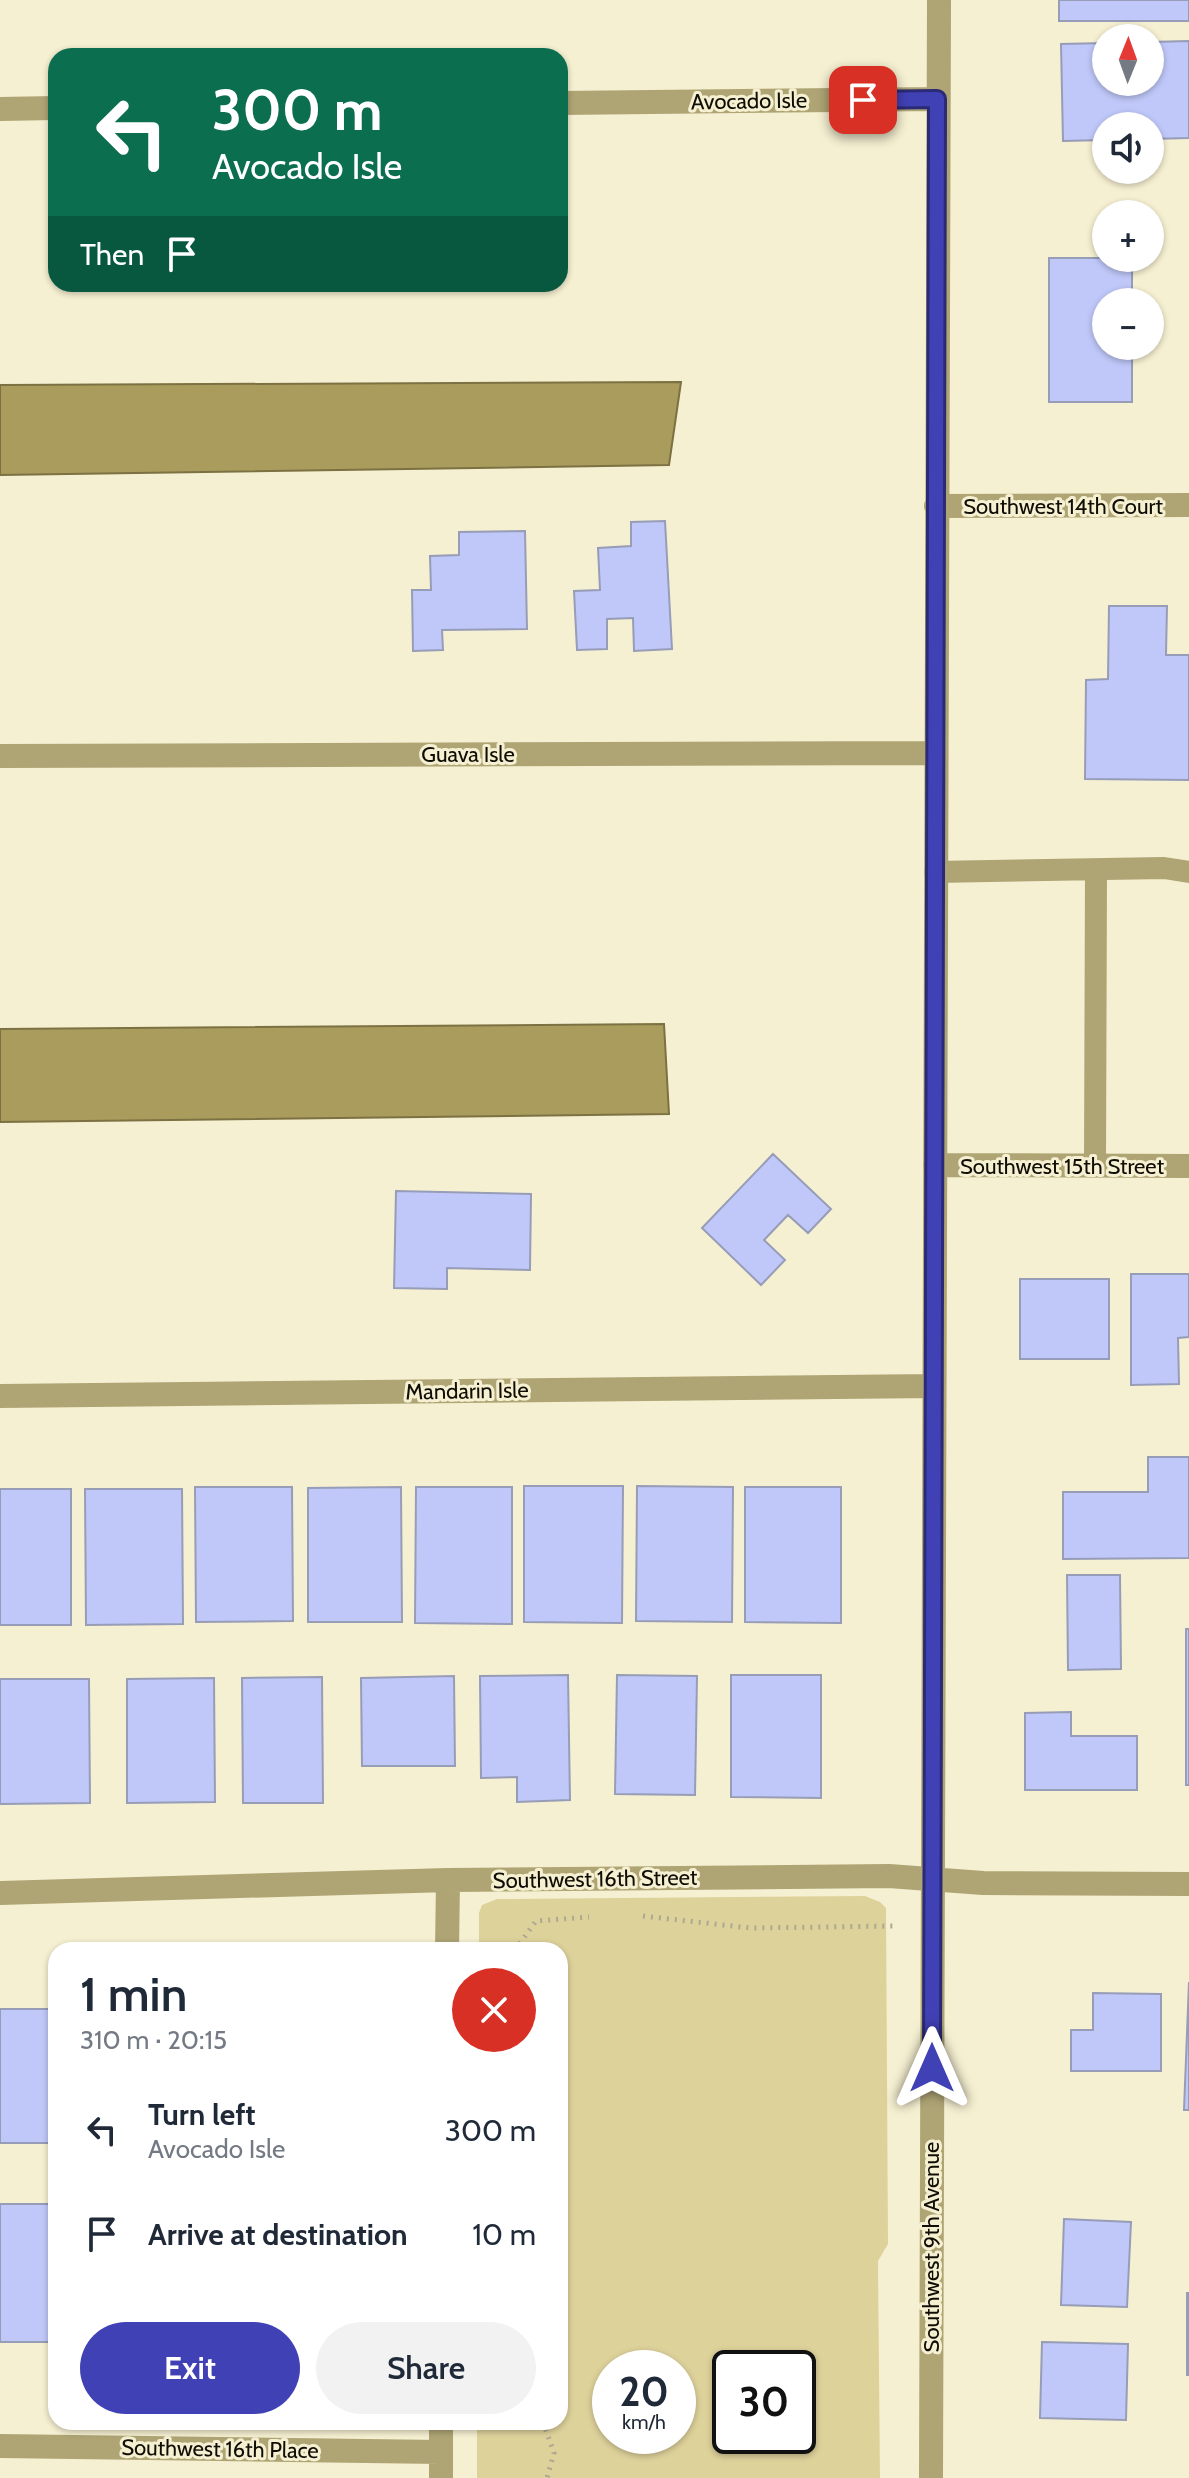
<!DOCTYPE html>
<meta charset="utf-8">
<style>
:root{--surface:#fff;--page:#f2f2f3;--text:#1f2937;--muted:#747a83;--accent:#4141b6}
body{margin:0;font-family:Cabin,sans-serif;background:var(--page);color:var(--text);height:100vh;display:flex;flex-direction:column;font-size:30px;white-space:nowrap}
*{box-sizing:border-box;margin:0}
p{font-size:26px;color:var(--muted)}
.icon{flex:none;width:44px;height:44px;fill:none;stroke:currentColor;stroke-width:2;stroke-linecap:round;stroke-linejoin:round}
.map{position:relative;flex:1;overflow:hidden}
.details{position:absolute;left:48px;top:1942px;width:520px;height:488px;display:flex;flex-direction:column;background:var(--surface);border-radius:24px;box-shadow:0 2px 6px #0004}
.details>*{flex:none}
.top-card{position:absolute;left:48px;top:48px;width:520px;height:244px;border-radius:24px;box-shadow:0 2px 6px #0004;background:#0b6e4f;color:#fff;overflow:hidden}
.needle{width:52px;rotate:1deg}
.buttons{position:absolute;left:1092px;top:24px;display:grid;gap:16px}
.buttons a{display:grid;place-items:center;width:72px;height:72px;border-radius:50%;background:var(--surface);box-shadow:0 2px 6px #0004;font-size:40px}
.speed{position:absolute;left:592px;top:2350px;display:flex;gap:16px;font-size:40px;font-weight:700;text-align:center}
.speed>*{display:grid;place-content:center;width:104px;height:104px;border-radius:50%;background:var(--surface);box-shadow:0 2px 6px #0004;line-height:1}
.speed small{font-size:20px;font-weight:400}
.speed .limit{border:4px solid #111;border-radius:12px;background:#fff;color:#111}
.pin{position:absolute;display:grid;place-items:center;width:68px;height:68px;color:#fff;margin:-34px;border-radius:16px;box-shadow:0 4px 12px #0006}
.me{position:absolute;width:88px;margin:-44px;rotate:0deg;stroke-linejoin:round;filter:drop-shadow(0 0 6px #0008)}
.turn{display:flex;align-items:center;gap:28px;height:168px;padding:0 32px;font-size:36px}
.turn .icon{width:104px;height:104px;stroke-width:2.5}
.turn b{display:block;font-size:56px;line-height:68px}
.then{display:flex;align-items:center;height:76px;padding:0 32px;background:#0003;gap:16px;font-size:30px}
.round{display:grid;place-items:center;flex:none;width:84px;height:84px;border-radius:42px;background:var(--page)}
.head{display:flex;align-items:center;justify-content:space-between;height:136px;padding:0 32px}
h1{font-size:48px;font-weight:600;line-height:60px}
.primary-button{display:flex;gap:16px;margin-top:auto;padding:16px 32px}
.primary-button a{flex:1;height:92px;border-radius:48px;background:var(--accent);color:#fff;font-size:32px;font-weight:600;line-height:92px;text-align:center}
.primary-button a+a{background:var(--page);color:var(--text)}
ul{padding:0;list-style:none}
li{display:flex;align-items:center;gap:24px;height:104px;padding:0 32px}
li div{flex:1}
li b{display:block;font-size:30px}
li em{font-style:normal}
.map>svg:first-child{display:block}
.green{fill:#ded29b;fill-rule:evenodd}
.water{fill:#aa9c5c;stroke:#7c7142;stroke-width:2}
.building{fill:#bfc8f9;stroke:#979cb7;stroke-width:2}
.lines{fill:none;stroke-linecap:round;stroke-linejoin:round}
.path{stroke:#ada891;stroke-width:5;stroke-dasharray:2 6;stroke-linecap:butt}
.service{stroke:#aea474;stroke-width:22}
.minor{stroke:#aea474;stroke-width:24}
.route-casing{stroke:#2a2a76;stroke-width:20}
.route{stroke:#4141b6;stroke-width:14}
.labels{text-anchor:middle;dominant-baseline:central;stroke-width:6;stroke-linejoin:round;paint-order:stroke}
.street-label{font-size:22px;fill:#0f0d04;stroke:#f6f0d2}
</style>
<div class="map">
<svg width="1189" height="2478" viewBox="0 0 1189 2478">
<rect width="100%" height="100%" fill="#f6f0d2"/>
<path class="green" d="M865,1896l15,6 6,6 2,336 -10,17 2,217h-403v-56h83v-472h-81v-37l3,-8 15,-6zM678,2368v68h-68v-68zM798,2368v68h-68v-68z"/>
<path class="water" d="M681,382l-12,83 -669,10v-90z
M664,1024l5,90 -669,8v-93z"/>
<path class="building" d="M1059,0h130v21h-130z
M1189,41v97l-39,1v-13h-44v14l-43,1 -2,-97 45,-1v39h44v-40z
M1049,258h83v44h-26v44h26v56h-83z
M665,521l7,128 -38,2 -1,-33 -26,1v30l-30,1 -3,-59 26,-1 -2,-42 33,-2v-24z
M525,531l2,98 -85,1 1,20 -30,1 -1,-61h19l-1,-34 29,-1v-23z
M1109,606h58l-1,49h23v125l-104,-1 1,-99 22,-1z
M773,1154l58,55 -23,24 -20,-18 -24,25 21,20 -24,25 -59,-57z
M396,1191l135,3 -1,76 -83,-2v21l-53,-1z
M1131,1274h58v63l-11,1 1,46 -48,1z
M1020,1279h89v80h-89z
M1148,1457h41v101l-126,1v-67h85z
M524,1486h99l-1,137 -98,-1z
M637,1486l96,1 -1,135 -96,-1z
M195,1487h97l1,134 -97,1z
M401,1487l1,135h-94v-134z
M416,1487h96v137l-97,-1z
M745,1487h96v136l-96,-1z
M0,1489h71v136h-71z
M85,1489h97l1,135 -97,1z
M1067,1575h53l1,94 -53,1z
M1186,1629h3v156h-3z
M568,1675l2,125 -53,2v-25l-36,1 -1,-102z
M617,1675l80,1 -2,119 -80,-1z
M731,1675h90v123l-90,-1z
M454,1676l1,90h-93l-1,-88z
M322,1677l1,126h-80l-1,-125z
M214,1678l1,124 -88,1v-124z
M0,1679h89l1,124 -90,1z
M1071,1712v24h66v54h-112v-77z
M1189,1982v128h-5z
M1093,1993l68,1v77h-90v-41h22z
M0,2009h56v134h-56z
M0,2204h56v138h-56z
M1064,2219l67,3 -4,85 -66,-2z
M1187,2293h2v82h-2z
M1042,2342l86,2 -2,76 -86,-2z"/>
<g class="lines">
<path class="path" d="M643,1916l107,12 143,-2
M515,1950l21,-29 53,-4
M543,2422l11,31 -7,25"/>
<path class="service" d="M935,872l229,-4 25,4
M1095,1166l1,-296"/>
<path class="minor" d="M560,103l377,-4
M0,109l56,-1
M936,506l253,-1
M0,756l936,-3
M935,1165l254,1
M0,1396l934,-10
M0,1893l448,-13 441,-4 94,7 206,1
M447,1950l1,-70
M0,2446l441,6
M441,2478v-56
M931,2478l8,-2478"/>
</g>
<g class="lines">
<g class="route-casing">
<path id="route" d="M863,100l74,-1 -5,1969"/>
</g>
<use href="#route" class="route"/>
</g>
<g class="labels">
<g class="street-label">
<text transform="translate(749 101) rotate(-1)">Avocado Isle</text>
<text x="1063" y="506">Southwest 14th Court</text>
<text x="468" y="754">Guava Isle</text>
<text x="1062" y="1166">Southwest 15th Street</text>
<text transform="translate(467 1391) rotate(-1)">Mandarin Isle</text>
<text transform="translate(595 1879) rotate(-1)">Southwest 16th Street</text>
<text transform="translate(931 2247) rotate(-90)">Southwest 9th Avenue</text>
<text transform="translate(220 2449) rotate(1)">Southwest 16th Place</text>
</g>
</g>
</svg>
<div class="buttons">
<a><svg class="needle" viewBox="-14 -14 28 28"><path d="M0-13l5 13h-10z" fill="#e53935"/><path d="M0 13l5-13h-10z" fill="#747a83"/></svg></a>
<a><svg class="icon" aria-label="sound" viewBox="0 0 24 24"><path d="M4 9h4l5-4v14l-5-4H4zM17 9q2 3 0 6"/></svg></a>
<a>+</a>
<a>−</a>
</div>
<div class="speed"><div>20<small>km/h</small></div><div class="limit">30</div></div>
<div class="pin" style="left:863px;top:100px;background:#d93025"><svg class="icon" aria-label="arrive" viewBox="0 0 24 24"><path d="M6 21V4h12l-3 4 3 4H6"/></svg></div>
<svg class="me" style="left:932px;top:2068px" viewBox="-20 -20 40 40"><path d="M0-17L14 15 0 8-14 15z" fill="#4141b6" stroke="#fff" stroke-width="4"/></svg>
<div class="top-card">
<div class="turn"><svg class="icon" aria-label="left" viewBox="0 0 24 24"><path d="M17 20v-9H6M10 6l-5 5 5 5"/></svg><div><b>300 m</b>Avocado Isle</div></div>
<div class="then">Then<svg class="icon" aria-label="arrive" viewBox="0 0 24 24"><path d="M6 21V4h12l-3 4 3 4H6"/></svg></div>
</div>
<section class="details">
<div class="head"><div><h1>1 min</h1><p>310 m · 20:15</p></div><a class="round" style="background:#d93025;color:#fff"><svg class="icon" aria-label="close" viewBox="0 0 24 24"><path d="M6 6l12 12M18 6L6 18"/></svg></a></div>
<ul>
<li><svg class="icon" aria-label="left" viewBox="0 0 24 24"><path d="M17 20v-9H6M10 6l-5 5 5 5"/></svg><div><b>Turn left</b><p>Avocado Isle</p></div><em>300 m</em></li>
<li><svg class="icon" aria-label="arrive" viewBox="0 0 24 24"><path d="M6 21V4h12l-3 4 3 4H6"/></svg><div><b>Arrive at destination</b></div><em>10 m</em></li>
</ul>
<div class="primary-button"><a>Exit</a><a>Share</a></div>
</section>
</div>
